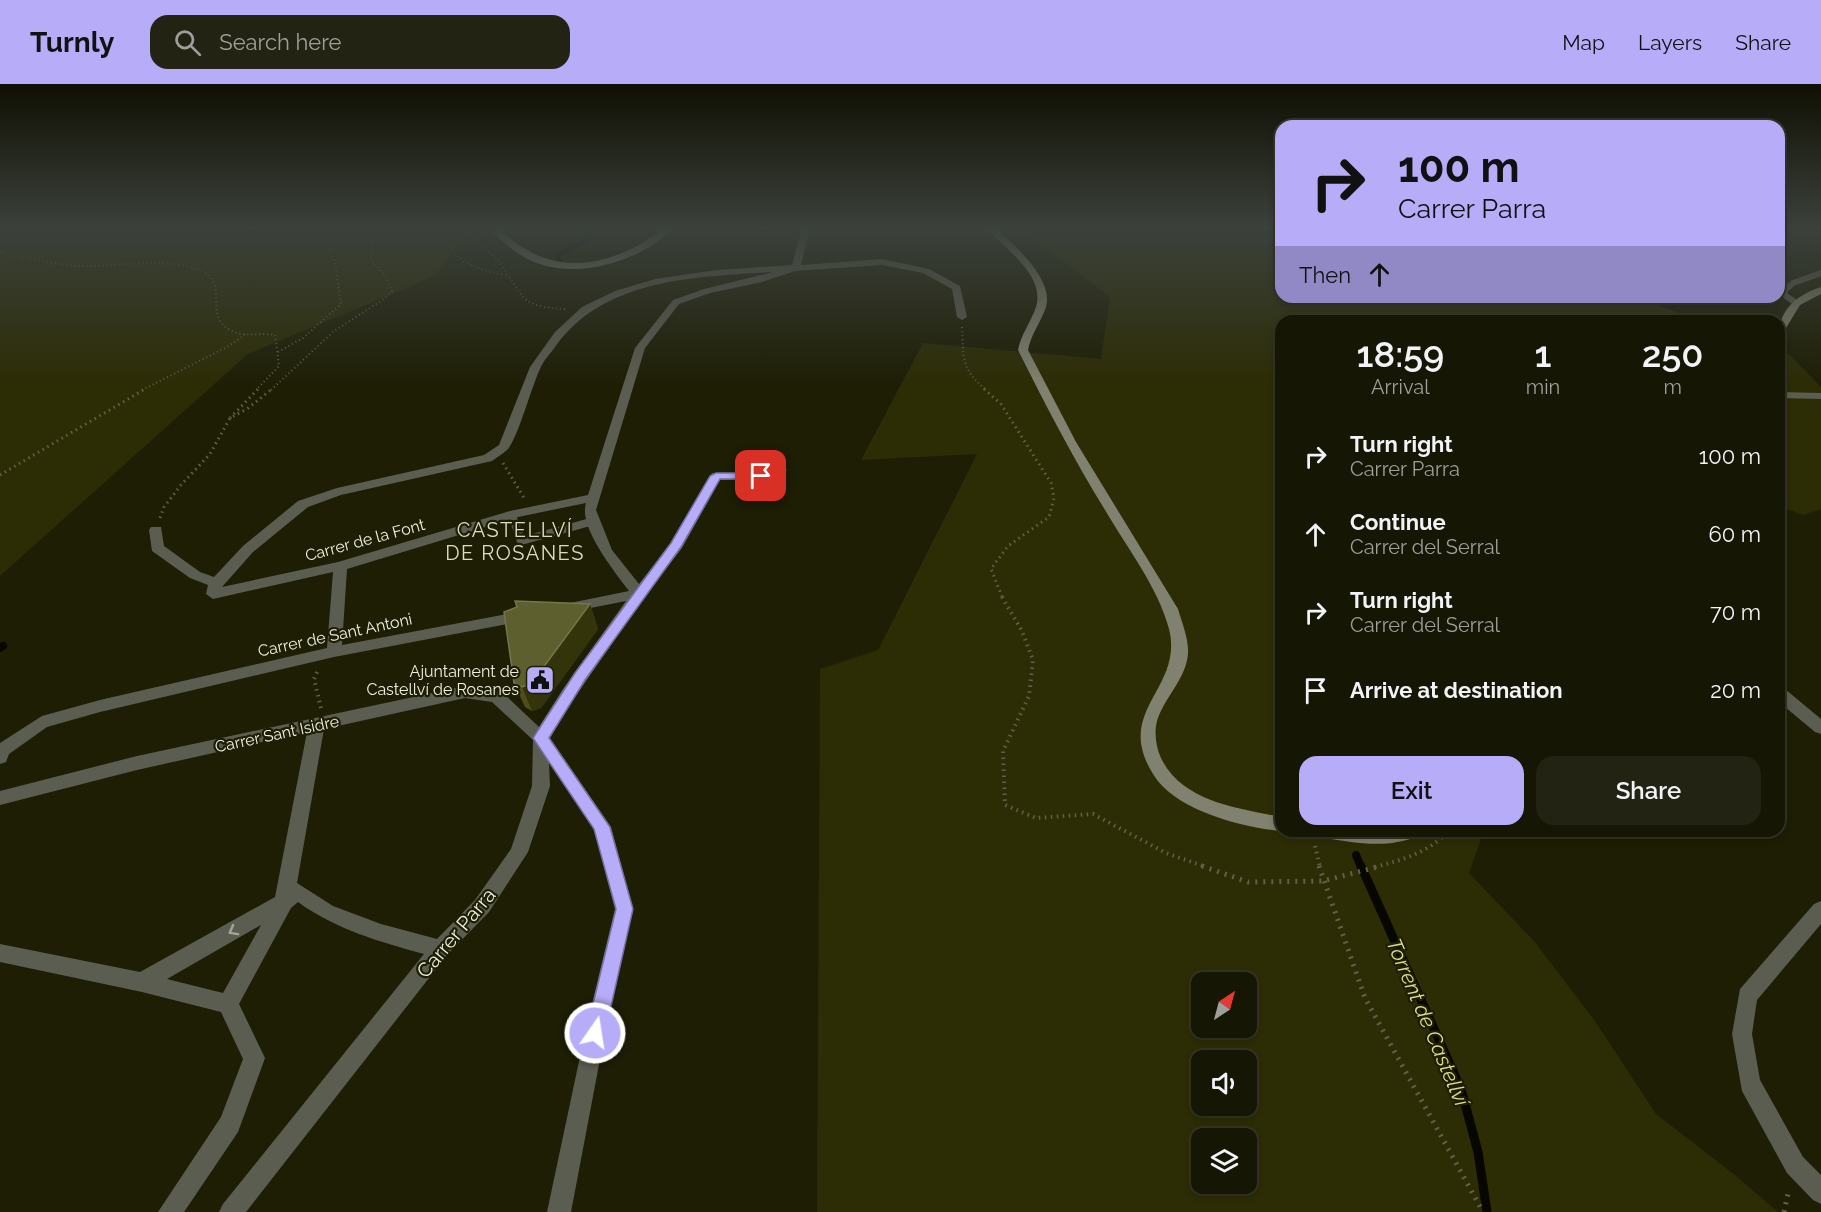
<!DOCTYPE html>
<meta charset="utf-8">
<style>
:root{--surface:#161604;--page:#232313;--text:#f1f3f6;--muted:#9e9f9a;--line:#353526;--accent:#b6acf8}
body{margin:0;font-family:Raleway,sans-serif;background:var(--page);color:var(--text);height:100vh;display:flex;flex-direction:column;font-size:22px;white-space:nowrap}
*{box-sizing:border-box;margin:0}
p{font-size:20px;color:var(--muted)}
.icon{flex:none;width:33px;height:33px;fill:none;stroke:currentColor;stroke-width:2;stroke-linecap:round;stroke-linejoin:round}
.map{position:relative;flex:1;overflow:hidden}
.drawer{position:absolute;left:1275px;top:231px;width:510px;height:522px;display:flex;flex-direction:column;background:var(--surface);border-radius:18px;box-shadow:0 3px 9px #0003,0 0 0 2px var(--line)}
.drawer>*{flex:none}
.banner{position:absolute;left:1275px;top:36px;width:510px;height:183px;border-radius:18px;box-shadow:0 3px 9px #0003,0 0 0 2px var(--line);background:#b6acf8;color:#111;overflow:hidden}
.needle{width:39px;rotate:36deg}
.buttons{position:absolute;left:1191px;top:888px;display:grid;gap:12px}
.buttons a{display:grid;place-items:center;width:66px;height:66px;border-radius:12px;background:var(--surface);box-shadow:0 3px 9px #0003,0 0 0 2px var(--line);font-size:30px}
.pin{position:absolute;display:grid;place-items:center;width:51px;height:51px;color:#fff;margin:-26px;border-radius:12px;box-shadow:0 3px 9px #0006}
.me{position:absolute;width:66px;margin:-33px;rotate:13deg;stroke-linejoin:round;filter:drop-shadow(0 0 4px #0008)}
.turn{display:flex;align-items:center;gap:21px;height:126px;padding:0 24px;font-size:27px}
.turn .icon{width:78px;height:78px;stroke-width:2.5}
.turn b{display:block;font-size:42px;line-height:51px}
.then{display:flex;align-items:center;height:57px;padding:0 24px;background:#0003;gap:12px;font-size:22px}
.eta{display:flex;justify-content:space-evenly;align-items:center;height:102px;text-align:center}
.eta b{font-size:36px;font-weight:600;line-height:42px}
.action{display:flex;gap:12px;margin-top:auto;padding:12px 24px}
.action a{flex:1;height:69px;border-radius:18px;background:var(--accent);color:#111;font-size:24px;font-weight:600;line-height:69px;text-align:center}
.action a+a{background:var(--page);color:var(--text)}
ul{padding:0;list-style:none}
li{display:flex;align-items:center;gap:18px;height:78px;padding:0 24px}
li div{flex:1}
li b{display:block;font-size:22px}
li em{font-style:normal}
header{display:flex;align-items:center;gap:36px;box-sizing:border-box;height:84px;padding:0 30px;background:var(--accent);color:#111}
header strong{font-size:28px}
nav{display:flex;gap:33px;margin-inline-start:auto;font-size:21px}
.search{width:420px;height:54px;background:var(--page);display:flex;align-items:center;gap:15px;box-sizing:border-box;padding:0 21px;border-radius:18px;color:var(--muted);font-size:22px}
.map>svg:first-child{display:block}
.green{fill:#2c2c05;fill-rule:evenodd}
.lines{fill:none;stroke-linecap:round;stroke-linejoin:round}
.stream-far2{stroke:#070600;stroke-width:4.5}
.stream-far1{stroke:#070600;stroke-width:8}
.stream{stroke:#070600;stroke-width:9}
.path-far3{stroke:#61614b;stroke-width:2;stroke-dasharray:1 3;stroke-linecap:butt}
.path-far2{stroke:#61614b;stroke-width:3;stroke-dasharray:1.5 4;stroke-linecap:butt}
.path-far1{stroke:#61614b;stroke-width:4;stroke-dasharray:1.5 4.5;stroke-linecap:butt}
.path{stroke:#61614b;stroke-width:5;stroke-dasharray:2 6;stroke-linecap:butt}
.lane-far1{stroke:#5c5d51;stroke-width:6}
.lane{stroke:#5c5d51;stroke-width:8}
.street{fill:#5c5d51;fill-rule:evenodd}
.secondary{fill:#80816e;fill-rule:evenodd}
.wall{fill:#4d4e1a}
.shaded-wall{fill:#333409}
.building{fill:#5e5f2f;stroke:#75764b;stroke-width:1.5}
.oneway{stroke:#a4a698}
.route{fill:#b6acf8;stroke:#7670a1;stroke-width:1.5}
.labels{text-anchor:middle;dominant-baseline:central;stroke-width:4.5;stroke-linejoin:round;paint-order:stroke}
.street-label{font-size:16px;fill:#edeedf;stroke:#1e1e05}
.poi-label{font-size:16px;fill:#edeedf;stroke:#1e1e05;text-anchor:end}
.quarter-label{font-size:20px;letter-spacing:1.5px;fill:#dadcbd;stroke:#1e1e05}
.near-street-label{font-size:20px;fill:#edeedf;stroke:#1e1e05}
.near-water-label{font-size:21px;font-style:italic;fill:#dbdd8d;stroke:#1e1e05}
</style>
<header>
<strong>Turnly</strong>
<div class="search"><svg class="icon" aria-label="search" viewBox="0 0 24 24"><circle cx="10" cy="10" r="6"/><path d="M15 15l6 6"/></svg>Search here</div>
<nav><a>Map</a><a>Layers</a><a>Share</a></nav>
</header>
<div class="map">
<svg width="1821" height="1128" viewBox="0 0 1821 1128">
<rect width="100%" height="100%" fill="#1e1e05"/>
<path class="green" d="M0,143h471l-36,49 -187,78 -248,222z
M1019,143h262v70h364l7,6 48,18h-419v510h203l-15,42 65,68 61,80 61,93 79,61 43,37h-961l3,-543 58,-19 99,-196 -116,6 62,-117 178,16 9,-62zM1202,898h44v46h-44zM1202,976h44v46h-44zM1202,1054h44v46h-44z
M1779,267l11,4 31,32v122l-18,6 -24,-9z"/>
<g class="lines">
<path class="stream-far2" d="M560,177l-2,-6 25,-12 7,-8 -4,-6 -7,-2"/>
<path class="stream-far1" d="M0,564l3,-2
M1356,771l5,12"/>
<path class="stream" d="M1361,782l100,223 17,63 9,60"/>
<path class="path-far3" d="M430,143l34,35 19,8 25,6
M475,143v14c8,7 19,14 25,22 24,33 18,44 65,46
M0,168c26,5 55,13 81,14 36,1 74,-8 110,1 45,11 9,47 39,63 14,8 30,2 45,5l4,31 -23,24
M962,243c2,33 -2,40 24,63
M278,268l25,-14 38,-34 -6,-42 -7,-17 27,-11 17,-2
M142,306l85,-43 19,-13
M271,306l63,-59 47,-30 11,-10 -6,-14 -15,-18 1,-27 4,-5"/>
<path class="path-far2" d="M984,305l17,15 50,79 3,15 -5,19 -41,29 -17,23 12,30
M230,334l28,-29
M503,379l21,35
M0,391l145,-86
M160,434l4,-11 17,-22 29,-31 20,-36 17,-9 25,-20"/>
<path class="path-far1" d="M1002,513l20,34 11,29 -4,36 -26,55 2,54 31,13 57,-4 73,39 40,14
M317,588l-3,7 7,29
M1315,762l5,21
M1375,783c27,-7 55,-15 73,-36"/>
<path class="path" d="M1202,782l46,16 75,-1 58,-15
M1319,782l46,132 118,214
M1784,1128l5,-23"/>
<path class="lane-far1" d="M1796,219l-10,-7 -2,-5 9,-8 28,-10"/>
<path class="lane" d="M512,431l9,26 73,-20"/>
<path class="street" d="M802,143h8l-9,38 81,-6 47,10 31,17 7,31 -5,3 -5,-3 -5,-28 -29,-16 -41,-8 -87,6 -33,11 -52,11 -31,11 -34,44 -49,162 16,40 27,34 32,-41 41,-70 48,-1 21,-6 6,4 -2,3 -24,7h-41l-38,68 -38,49 -69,100 -25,41 61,89 22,82 -28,124 -34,179h-24l38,-179 30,-124 -21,-80 -45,-66 1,23 -22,66 -39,60 -42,43 -201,257h-27l4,-8 201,-250c-44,-12 -89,-25 -126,-52l-7,6 -52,96 26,54 -27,74 -54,80h-26l63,-95 22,-58 -22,-47 -79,-20 -142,-30v-18l140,28 135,-75 32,-165 -170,38 -137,35v-14l137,-35 328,-70 38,7 36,34 24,-38 63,-88 -61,12 -7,-5 2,-3 69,-14c-14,-19 -51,-64 -43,-88l-68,14 -171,52 -5,76 182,-34 5,1 2,4 -2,4 -195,37 -234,55 -53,15 -38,27 -3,8 -6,2v-21l42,-27 58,-16 227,-52 6,-76 -120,27 -7,-5 2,-9 -18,-7 -38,-27 -3,-21 2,-3h10l3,19 36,26 14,5 29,-31 55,-45 39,-13 147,-33 15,-10 31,-78 25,-35 27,-25 33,-16 40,-12 62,-9 75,-5zM773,188l-69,17 -31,11 -38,48 -47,147 -78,16 -172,51 -116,25 31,-35 55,-45 33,-12 151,-34c5,-4 11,-7 15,-11 10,-9 25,-65 33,-81 3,-8 10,-15 15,-22 49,-69 141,-70 218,-75zM465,614l27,4 41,38 -1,46 -21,63 -36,51 -38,39 -56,-15 -48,-18 -36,-23 27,-154zM261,841l-38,68 -56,-14z
M1779,308l42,1v6l-42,-1z
M1779,603l6,2 36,30v15l-6,-2 -36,-30z
M1821,817v23l-64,76 -5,34 8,46 43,77 18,18v29l-8,-4 -26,-27 -45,-82 -10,-57 8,-45 74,-85z"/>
<path class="secondary" d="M494,143h8l-1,4c43,39 87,41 138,14 12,-7 22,-18 36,-18 -34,34 -97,54 -143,34 -15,-7 -26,-16 -38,-27z
M985,143h9c19,17 60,51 52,80 -5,15 -15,27 -18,43l48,92 102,167c4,14 11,30 10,45 -2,25 -24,44 -31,67 -3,12 -1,26 4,37 21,44 77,50 120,59l1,14c-39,-3 -108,-21 -129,-57 -40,-64 31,-85 16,-145 -10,-40 -43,-83 -64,-119 -32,-52 -60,-106 -87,-160 3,-16 13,-28 18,-43 10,-32 -33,-60 -51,-80z
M1821,203v7l-21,11 -17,28 -4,1c0,-25 20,-40 42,-47z
M1315,747h106l-3,5c-31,13 -61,7 -94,2l-6,-2z"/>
</g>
<path class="wall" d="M590,520l8,25 -57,79 -9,3 -7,-4 -11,-24z"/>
<path class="shaded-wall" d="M590,520l8,25 -57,79 -9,3 -10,-24z"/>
<path class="building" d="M515,517l75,3 -59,80 -9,3 -8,-4 -10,-71 13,-5z"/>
<defs><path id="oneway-chevron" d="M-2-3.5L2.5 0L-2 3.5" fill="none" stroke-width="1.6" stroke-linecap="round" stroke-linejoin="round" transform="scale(1.5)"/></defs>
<use class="oneway" href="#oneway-chevron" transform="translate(233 847) rotate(151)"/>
<linearGradient id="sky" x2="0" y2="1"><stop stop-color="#101003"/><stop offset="0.48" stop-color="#3b413b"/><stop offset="1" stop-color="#3b413b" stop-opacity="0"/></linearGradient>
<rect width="1821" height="301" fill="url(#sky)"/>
<path class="route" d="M716,389h45l6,3 -6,3h-41l-39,68 -96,133 -36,58 61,89 23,82 -28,124 -3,7 -7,2 -6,-2 -3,-7 30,-124 -22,-80 -61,-91 42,-65 96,-130 39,-67z"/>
<defs>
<g id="civic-square" transform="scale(1.5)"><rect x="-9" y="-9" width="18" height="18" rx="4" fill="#b6acf8" stroke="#1e1e05"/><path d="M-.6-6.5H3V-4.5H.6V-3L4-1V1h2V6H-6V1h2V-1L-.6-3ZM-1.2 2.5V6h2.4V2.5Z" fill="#111"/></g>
</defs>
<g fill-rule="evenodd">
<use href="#civic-square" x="540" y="596"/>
</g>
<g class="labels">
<g class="street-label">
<text transform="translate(365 456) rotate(-15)">Carrer de la Font</text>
<text transform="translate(335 551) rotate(-12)">Carrer de Sant Antoni</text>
<text transform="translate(277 650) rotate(-12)">Carrer Sant Isidre</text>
</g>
<g class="poi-label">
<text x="519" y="587">Ajuntament de<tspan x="519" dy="18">Castellví de Rosanes</tspan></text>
</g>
<g class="quarter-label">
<text x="515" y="446">CASTELLVÍ<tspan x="515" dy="23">DE ROSANES</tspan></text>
</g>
<g class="near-street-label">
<text transform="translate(456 849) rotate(-50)">Carrer Parra</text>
</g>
<g class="near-water-label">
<text transform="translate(1428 938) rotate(67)">Torrent de Castellví</text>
</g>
</g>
</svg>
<div class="buttons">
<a><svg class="needle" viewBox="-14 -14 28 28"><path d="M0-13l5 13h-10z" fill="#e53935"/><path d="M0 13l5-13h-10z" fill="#9e9f9a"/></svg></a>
<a><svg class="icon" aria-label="sound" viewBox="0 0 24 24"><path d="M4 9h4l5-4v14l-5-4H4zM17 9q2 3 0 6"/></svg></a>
<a><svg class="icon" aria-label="layers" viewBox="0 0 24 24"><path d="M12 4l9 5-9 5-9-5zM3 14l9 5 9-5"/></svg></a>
</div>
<div class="pin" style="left:761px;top:392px;background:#d93025"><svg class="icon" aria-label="arrive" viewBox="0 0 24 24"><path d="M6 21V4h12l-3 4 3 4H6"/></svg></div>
<svg class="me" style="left:595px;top:949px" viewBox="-20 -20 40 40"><circle r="17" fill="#b6acf8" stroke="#fff" stroke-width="3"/><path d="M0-11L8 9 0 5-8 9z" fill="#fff"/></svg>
<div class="banner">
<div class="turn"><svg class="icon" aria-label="right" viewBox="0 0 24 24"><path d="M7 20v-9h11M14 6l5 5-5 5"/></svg><div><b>100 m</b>Carrer Parra</div></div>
<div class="then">Then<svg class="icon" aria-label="ahead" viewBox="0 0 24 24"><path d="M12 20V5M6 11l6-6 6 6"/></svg></div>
</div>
<section class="drawer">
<div class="eta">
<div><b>18:59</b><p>Arrival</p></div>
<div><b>1</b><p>min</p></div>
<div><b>250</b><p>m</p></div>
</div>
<ul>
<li><svg class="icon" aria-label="right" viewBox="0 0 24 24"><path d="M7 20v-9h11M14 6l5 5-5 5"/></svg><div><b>Turn right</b><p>Carrer Parra</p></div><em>100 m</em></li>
<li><svg class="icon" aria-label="ahead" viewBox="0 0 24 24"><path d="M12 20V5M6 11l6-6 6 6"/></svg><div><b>Continue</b><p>Carrer del Serral</p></div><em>60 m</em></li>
<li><svg class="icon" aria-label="right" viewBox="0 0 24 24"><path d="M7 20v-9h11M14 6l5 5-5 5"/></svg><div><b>Turn right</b><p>Carrer del Serral</p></div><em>70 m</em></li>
<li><svg class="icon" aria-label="arrive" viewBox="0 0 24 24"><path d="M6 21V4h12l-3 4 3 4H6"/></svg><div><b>Arrive at destination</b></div><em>20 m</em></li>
</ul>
<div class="action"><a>Exit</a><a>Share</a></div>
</section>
</div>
